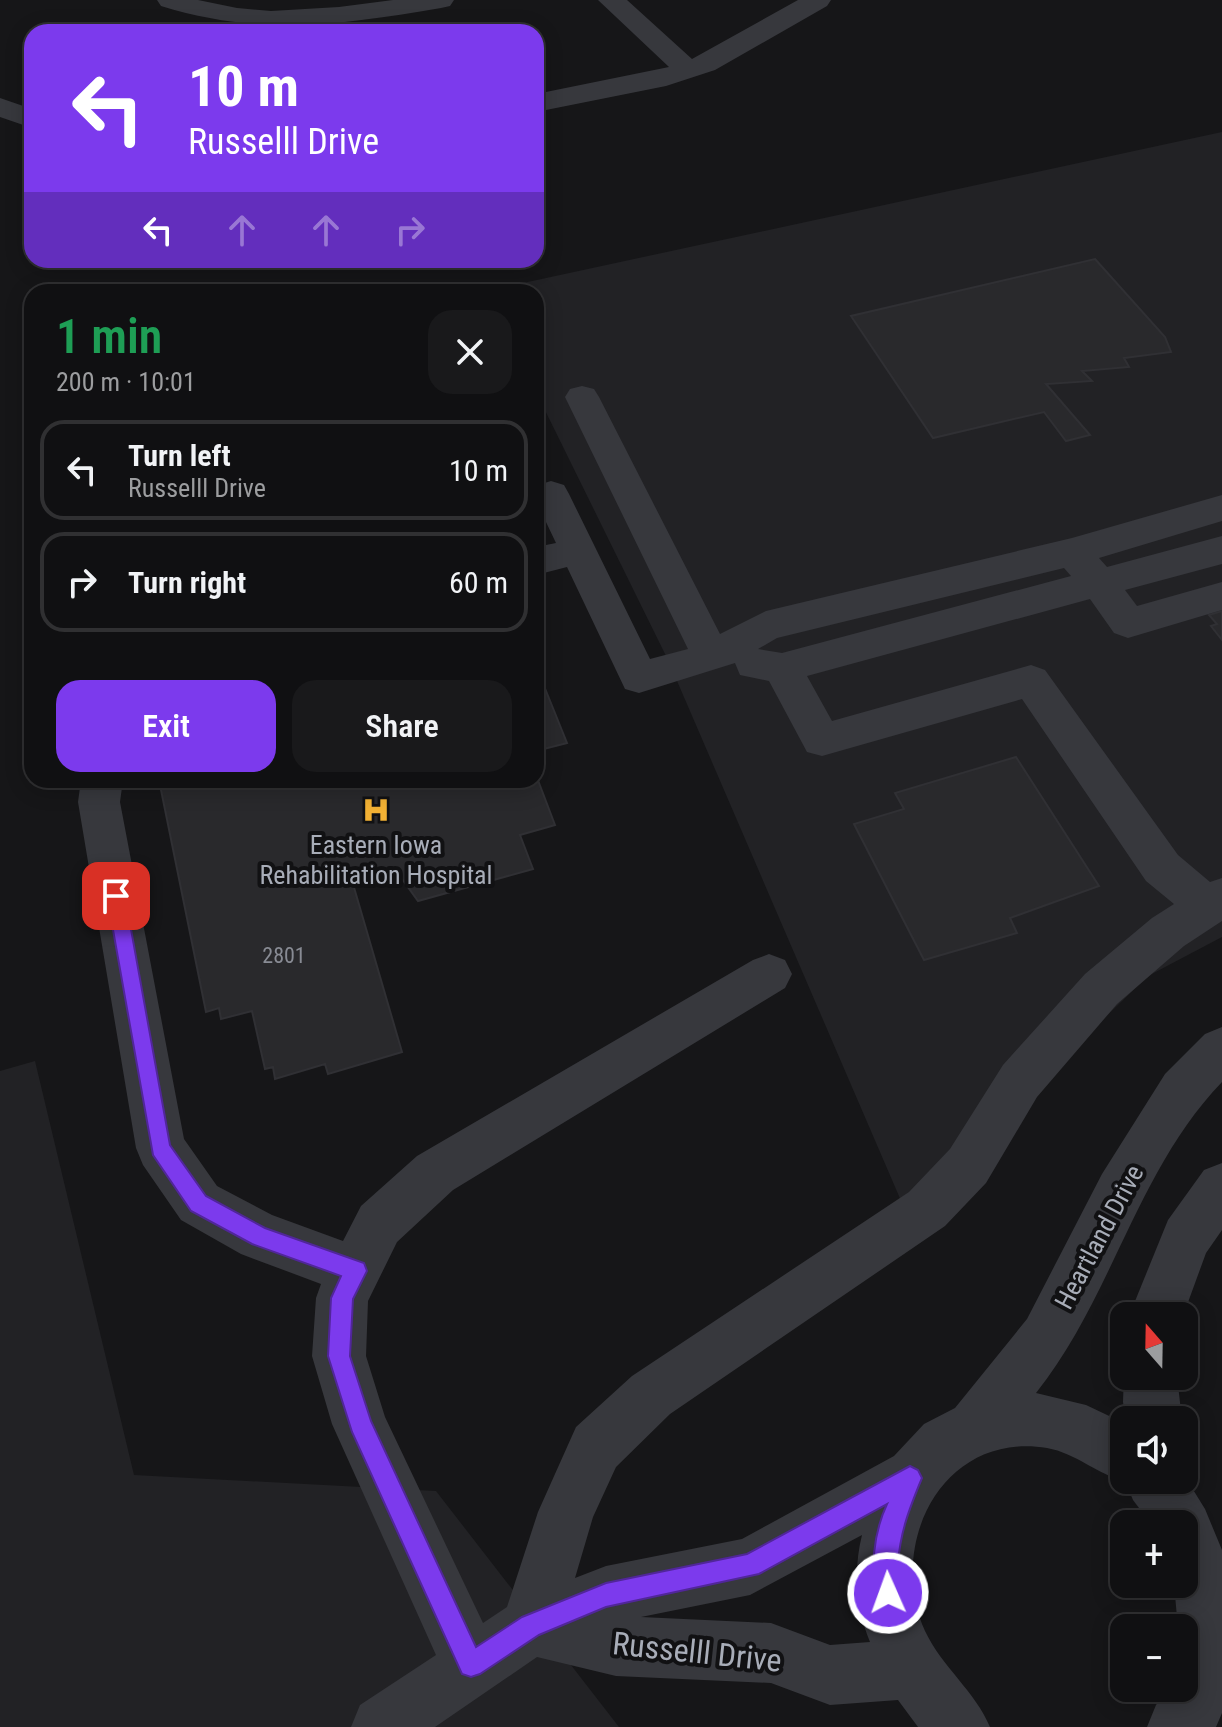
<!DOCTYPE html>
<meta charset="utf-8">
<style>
:root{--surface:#101012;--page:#19191b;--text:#f1f3f6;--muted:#9c9d9f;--line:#303032;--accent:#7c3aed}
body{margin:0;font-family:"Roboto Condensed",sans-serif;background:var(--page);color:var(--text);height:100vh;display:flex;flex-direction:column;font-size:30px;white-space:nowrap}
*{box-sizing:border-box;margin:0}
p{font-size:26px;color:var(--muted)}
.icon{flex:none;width:44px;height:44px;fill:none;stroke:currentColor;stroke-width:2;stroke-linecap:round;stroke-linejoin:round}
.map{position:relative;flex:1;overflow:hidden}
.side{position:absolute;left:24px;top:284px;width:520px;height:504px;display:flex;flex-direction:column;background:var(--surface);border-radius:24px;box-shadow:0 4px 20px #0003,0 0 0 2px var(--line)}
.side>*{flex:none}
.guide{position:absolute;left:24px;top:24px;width:520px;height:244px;border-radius:24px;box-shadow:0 4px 20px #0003,0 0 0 2px var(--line);background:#7c3aed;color:#fff;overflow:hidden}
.needle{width:52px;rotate:340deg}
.controls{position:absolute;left:1110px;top:1302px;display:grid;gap:16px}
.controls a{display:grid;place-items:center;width:88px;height:88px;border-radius:16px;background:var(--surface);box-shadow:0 4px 20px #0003,0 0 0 2px var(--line);font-size:40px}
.pin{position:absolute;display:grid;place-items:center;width:68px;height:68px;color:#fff;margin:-34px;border-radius:16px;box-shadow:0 4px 12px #0006}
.me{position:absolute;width:88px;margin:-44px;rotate:358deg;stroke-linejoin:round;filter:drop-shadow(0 0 6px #0008)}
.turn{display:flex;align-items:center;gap:28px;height:168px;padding:0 32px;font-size:36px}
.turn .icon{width:104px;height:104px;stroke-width:2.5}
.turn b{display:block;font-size:56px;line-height:68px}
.lanes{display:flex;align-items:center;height:76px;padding:0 32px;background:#0003;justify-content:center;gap:40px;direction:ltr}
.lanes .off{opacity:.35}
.round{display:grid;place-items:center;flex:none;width:84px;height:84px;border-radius:24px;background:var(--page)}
.headline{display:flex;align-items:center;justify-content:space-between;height:136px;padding:0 32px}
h1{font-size:48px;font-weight:600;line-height:60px;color:#1e9e55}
.button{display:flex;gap:16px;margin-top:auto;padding:16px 32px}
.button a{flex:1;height:92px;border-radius:24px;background:var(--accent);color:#fff;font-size:32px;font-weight:600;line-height:92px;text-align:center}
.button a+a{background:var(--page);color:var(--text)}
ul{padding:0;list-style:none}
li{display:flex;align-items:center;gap:24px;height:100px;margin:0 16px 12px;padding:0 16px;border:4px solid var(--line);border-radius:24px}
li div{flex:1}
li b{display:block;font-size:30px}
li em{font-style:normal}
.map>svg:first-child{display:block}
.built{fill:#222225}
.building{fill:#29292c;stroke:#303034;stroke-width:2}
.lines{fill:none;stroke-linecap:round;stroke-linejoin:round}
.minor{fill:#37383d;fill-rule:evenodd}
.route{fill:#7c3aed;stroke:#51269a;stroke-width:2}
.labels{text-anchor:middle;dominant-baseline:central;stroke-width:8;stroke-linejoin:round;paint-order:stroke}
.number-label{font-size:22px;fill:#888b94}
.poi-label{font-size:26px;fill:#a8adb8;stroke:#111113}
.street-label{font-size:26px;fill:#a8adb8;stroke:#111113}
.near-street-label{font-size:32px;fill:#a8adb8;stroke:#111113}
</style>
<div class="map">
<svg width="1222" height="1727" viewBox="0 0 1222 1727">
<rect width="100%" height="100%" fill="#161618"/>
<path class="built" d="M1222,132v805l-74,39 -243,234 -237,-550 -132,-268v-100l-50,-1z
M35,1061l99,414 302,16 183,236h-619v-656z"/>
<path class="building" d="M1095,259l70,78 6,15 -47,6 5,9 -47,4 10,10 -46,3 44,51 -24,6 -22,-29 -111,26 -82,-122z
M1222,611v29l-11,-14 6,-2 -8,-9z
M536,666l31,77 -31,8z
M1016,757l83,129 -89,32 7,15 -93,27 -70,-136 50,-15 -9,-16z
M536,775l19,50 -35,10 13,34 -115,32 -21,-29 -44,12 49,168 -74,22 -3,-10 -50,15 -2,-12 -8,2 -13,-58 -31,8 -2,-11 -13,4 -47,-232h377z"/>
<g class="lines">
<path class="minor" d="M157,0h41l39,8 34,3 68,-4 54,-7h61l-4,6 -9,2c-102,17 -179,29 -280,-2z
M598,0h29l65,59 106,-59h33l-4,6 -112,64 -49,16 -130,26v-18l133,-27z
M0,98l32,11v19l-32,-11z
M582,386l12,3 5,8 121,237 46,-23 306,-73 150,-43v26l-123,37 8,9 115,-31v28l-97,26 12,16 85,-24v28l-94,28 -14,-5 -24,-34 -283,77 25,45 199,-56 14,5 133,185 32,27 12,-4v43l-38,25 -67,58 -80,93 -51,86 -41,43 -275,188 -54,53 -23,50 -18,61 31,-12 136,-27 152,-83 30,-32 31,-16 72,-89 75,-145 63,-100 40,-40 17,-7v55c-85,88 -110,216 -186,311l50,12 38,18v57h60v-5l21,34 17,41v163l-6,14h-69l9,-22 14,-17h14v-60h-6l-4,-44h10v-60h-33l-18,-24 -8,-19c-27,-6 -49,-28 -78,-33 -104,-17 -161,95 -122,183 17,36 50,60 65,96h-72l-20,-27 -68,5 -59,-22 -155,-7 -79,-19 -102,70h-84l9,-22 76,-50 -104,-231 -20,-68 4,-58 5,-14 -80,-30 -60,-34 -38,-55 -7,-17 -58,-346 3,-22h42l-3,22 64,337 33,47 55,29 71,26 18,-35 56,-50 336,-196 16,-6 16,6 7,14 -7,14 -332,202 -56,52 -29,59 -2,55 19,61 98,206 24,-16 31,-95 38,-85 56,-51 277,-184 41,-43 53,-84 82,-91 67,-56 22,-14 -28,-23 -124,-182 -200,57 -15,-4 -38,-71 -29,-6 -5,-12 -96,30 -14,-4 -58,-122 -31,8v-28l20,-4 -20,-42 2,-16 13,-4 13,4 5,9 81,165 38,-10 -123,-252 5,-8zM1064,568l7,8 -289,77 -24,-4 19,-11zM862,1535c-9,36 -6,73 8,107l-40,3 -59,-22 -130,-6 109,-22z
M1222,1163v67l-16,23 -23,63h-54l39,-96 36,-50z
M1124,1373v3h53l5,44h-56l-3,-18z"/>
</g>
<path class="route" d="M116,888l7,3 2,5 45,249 36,51 59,32 99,35 3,8 -14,28 -3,57 21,65 105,226 46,-30 84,-34 141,-29 163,-88 8,4 4,8c-12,29 -22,54 -24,86 -1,14 4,25 -1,38l-9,4 -8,-4c-12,-29 -6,-70 7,-98l-128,70 -153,33 -67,28 -59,39 -9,3 -9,-3 -110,-242 -24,-76 3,-58 10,-22 -89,-32 -61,-33 -38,-56 -46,-259 2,-5z"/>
<defs>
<g id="hospital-bare" transform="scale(2.16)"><path d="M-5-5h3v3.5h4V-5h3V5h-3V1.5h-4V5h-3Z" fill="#f2b134" stroke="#111113" stroke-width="2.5" paint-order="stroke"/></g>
</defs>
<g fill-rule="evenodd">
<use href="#hospital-bare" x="376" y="810"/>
</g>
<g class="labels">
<g class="number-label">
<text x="284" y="955">2801</text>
</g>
<g class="poi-label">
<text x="376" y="845">Eastern Iowa<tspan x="376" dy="30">Rehabilitation Hospital</tspan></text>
</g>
<g class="street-label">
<text transform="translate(1099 1237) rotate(-62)">Heartland Drive</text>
</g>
<g class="near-street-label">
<text transform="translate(697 1652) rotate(6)">Russelll Drive</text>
</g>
</g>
</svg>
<div class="controls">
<a><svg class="needle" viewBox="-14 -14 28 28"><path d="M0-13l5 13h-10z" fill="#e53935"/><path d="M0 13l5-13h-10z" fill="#9c9d9f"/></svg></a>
<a><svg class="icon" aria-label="sound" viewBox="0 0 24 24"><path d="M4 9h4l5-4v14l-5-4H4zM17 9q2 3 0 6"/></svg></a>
<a>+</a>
<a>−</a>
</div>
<div class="pin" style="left:116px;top:896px;background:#d93025"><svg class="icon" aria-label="arrive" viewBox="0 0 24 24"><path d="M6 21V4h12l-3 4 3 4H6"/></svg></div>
<svg class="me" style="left:888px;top:1593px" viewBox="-20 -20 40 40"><circle r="17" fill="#7c3aed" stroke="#fff" stroke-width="3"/><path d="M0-11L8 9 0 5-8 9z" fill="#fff"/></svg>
<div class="guide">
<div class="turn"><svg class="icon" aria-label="left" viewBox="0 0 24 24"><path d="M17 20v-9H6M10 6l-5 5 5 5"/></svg><div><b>10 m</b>Russelll Drive</div></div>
<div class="lanes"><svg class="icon" aria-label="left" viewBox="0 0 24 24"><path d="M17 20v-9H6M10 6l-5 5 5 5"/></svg><svg class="icon off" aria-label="ahead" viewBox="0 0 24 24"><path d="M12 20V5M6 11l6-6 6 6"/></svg><svg class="icon off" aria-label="ahead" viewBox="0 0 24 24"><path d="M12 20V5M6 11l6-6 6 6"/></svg><svg class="icon off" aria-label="right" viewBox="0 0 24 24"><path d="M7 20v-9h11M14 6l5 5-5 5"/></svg></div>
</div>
<section class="side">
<div class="headline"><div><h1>1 min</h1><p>200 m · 10:01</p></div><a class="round"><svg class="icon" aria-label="close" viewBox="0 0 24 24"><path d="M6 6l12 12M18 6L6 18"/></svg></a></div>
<ul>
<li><svg class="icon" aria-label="left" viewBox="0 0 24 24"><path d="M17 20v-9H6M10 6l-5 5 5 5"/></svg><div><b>Turn left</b><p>Russelll Drive</p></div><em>10 m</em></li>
<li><svg class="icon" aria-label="right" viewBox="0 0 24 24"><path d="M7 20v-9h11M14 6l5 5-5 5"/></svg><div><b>Turn right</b></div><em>60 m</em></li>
</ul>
<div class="button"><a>Exit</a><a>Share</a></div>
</section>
</div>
